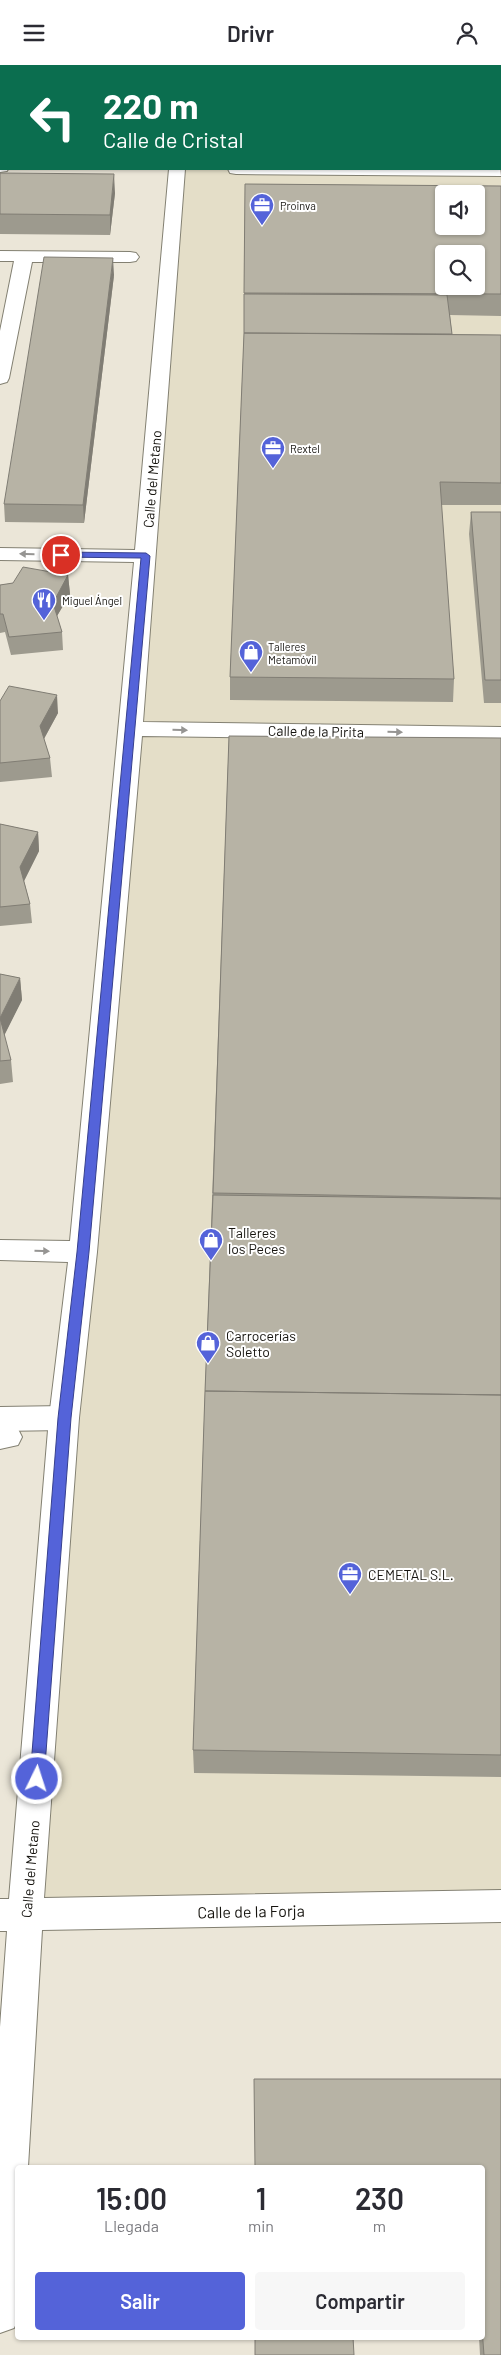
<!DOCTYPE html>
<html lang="es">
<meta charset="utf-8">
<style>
:root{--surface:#fff;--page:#f7f7f7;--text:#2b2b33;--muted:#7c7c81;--accent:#5463d9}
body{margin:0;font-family:Barlow,sans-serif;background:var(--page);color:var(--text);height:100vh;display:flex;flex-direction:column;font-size:19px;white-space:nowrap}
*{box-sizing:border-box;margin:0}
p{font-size:16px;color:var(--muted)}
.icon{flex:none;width:28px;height:28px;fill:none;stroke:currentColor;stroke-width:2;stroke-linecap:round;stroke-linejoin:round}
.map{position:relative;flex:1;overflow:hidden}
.side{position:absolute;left:15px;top:2100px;width:470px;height:175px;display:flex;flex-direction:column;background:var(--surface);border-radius:5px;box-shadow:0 1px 4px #0004}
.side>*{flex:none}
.hud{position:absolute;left:0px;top:0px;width:501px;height:105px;box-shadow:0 1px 4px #0004;background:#0b6e4f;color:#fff;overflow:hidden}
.tools{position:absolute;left:435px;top:120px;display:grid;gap:10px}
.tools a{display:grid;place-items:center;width:50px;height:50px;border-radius:5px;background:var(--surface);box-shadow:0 1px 4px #0004;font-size:25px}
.pin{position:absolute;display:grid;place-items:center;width:42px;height:42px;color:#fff;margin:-21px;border:2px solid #fff;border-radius:50%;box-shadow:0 1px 5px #0007}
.me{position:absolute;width:55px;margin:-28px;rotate:4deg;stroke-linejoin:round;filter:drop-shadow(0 0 4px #0008)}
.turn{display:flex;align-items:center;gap:18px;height:105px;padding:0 20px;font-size:22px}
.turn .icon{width:65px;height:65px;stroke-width:2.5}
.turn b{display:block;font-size:35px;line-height:42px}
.eta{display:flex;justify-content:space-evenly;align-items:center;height:85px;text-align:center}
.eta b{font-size:30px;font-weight:600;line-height:35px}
.cta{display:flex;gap:10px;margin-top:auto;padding:10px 20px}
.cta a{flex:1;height:58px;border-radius:5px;background:var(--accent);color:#fff;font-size:20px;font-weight:600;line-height:58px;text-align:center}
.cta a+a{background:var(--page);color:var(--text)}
header{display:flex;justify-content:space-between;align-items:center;height:65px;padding:0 20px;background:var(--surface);font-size:22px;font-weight:600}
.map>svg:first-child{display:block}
.built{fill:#e4dec8;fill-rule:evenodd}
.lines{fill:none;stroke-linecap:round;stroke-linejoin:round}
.lane-casing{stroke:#838072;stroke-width:2}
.street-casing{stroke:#838072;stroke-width:2}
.secondary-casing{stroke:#838072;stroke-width:2}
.lane{fill:#fff;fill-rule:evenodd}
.street{fill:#fff;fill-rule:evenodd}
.secondary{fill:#fff;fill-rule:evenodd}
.wall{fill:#9d9a8e}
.shaded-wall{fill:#807d74}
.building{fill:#b7b3a5;stroke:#807d74;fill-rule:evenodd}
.oneway{fill:#969593}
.route{fill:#5463d9;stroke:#37408d}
.labels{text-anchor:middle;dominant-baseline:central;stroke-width:4;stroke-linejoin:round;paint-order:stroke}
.far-poi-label{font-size:11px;fill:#16140f;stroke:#fff;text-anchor:start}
.street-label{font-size:14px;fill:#16140f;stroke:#fff}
.poi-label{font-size:14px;fill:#16140f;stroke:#fff;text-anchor:start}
.near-street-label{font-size:16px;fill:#16140f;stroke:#fff}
</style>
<header><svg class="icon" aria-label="menu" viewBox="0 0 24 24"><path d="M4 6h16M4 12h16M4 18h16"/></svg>Drivr<svg class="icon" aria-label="person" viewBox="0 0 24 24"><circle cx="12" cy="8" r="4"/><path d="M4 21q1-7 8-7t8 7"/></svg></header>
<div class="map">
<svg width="501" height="2290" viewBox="0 0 501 2290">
<rect width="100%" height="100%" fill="#ebe6d8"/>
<path class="built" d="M0,0h501v1841l-476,9 152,-1746h323v-103h-499l-1,101zM444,129h32v32h-32zM444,189h32v32h-32z"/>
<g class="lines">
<g class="lane-casing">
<path id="lane" d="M100,0h16l1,1h-16z
M64,1341l10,4 5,8 -5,8 -10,4 -64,1v-24z"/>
</g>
<g class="street-casing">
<path id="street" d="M182,0h16v1h-16z
M169,104h16l-42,553 358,5v14l-359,-5 -45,516 -18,166 -35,480 457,-8v32l-459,8 -14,237h-10v152l-4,9 -14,5v-306l7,-96h-7v-32h9l40,-481 19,-156 -68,-2v-20l70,1 64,-679 -134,-2v-12l135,2z
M0,186l130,1 6,1 3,4 -3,4 -6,1h-98l-23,116 -2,4 -7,2v-53l14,-70h-14z
M0,1360l18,4 4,8 -4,8 -18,4z"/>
</g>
<g class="secondary-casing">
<path id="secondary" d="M0,97l1,7h7l-1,2 -7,1z
M500,101l1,10 -265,-2 -6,-1 -2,-4h272z"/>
</g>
<use href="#lane" class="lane"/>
<use href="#street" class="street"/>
<use href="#secondary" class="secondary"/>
</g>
<path class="wall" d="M0,20h1v56l-1,-1z
M0,108l115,20 -5,42 -110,-1z
M245,119l256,2v130l-51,-1 2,19 49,1v170h-60l13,174 -1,23 -223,-2v-23l14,-344z
M114,210l-30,248 -79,-1 -1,-18z
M471,447h30v191h-17l-15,-169z
M68,510l2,19 -13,22 5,16 1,18 -52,5 -6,-23 -5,1v-48z
M0,636l58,12 -14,26 6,19 2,19 -52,5z
M229,671l272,2v1039l-307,-4 -1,-23 12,-359z
M0,759l38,8 1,19 -15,30 6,23 2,19 -32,3z
M0,909l20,4 2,22 -18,35 7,25 2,22 -13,2z
M482,2102l19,188h-21l-1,-18h3z"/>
<path class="shaded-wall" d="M114,109l1,19 -5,42v-20z
M113,193l1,17 -30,248 -1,-18z
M68,510l2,19 -16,27 -1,-18z
M57,630l1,18 -17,31 -1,-18z
M38,767l1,19 -17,34 -2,-18z
M20,913l2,22 -20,40 -2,-22z"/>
<path class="building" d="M7,0h86v1h-86z
M243,0h183v1h-183z
M0,20h1v46l-1,-1z
M0,108l114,1 -4,41 -110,-1z
M245,119l256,2v108l-257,-1zM444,129h32v32h-32zM444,189h32v32h-32z
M44,192l69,1 -30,247 -79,-1z
M244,229l203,1 5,39 -208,-1z
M244,268l257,2v148l-61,-1 14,197 -224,-2z
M471,447h30v168h-16z
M23,502l45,8 -15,28 9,29 -53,5 -6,-23h-3v-29l13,-2z
M9,621l48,9 -17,31 10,32 -50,5v-62z
M229,671l272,2v460l-288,-5z
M0,759l38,8 -18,35 10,37 -30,3z
M0,909l20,4 -20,40z
M0,953l11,42 -11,1z
M213,1130l288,4v196l-296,-4z
M205,1326l296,4v360l-308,-5z
M254,2014h247v276h-17l-2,-27v-161h-227z
M255,2272h98l1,18h-99z"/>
<defs><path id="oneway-solid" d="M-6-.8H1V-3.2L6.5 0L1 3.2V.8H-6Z" transform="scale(1.25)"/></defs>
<g class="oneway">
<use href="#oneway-solid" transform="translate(27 489) rotate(-179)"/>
<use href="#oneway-solid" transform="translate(180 665) rotate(1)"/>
<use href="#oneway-solid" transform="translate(395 667) rotate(1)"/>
<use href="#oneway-solid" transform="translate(42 1186) rotate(1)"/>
</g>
<path class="route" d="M61,487l85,1 4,3 -61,696 -18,166 -27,361 -2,4 -5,2 -5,-2 -2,-4 28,-361 19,-166 64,-694 -83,-1v-4z"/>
<defs>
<g id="office-pin" transform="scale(1.25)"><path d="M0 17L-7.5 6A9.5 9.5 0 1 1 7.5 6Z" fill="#5463d9" stroke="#fff"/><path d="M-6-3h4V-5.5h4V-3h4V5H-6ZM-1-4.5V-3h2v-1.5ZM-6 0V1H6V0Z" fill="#fff"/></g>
<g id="restaurant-pin" transform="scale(1.25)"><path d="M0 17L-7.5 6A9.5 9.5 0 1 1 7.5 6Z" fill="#5463d9" stroke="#fff"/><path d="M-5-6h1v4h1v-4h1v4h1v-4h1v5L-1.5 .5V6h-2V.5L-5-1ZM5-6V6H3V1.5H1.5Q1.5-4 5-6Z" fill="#fff"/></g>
<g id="shop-pin" transform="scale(1.25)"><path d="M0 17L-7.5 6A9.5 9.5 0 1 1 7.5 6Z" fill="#5463d9" stroke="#fff"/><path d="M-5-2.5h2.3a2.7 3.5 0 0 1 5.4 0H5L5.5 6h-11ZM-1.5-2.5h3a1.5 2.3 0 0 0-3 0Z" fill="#fff"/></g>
</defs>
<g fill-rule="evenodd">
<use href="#office-pin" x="262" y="140"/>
<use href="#office-pin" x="273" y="383"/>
<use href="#restaurant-pin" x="44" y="535"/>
<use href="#shop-pin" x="251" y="587"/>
<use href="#shop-pin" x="211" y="1175"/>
<use href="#shop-pin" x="208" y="1278"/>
<use href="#office-pin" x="350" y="1509"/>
</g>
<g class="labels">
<g class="far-poi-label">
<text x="280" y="140">Proinva</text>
<text x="290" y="383">Rextel</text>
<text x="62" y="535">Miguel Ángel</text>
<text x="268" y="581">Talleres<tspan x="268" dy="13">Metamóvil</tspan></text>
</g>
<g class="street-label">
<text transform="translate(152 414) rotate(-85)">Calle del Metano</text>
<text transform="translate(316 666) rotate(1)">Calle de la Pirita</text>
<text transform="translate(30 1804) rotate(-85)">Calle del Metano</text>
</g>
<g class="poi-label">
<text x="228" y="1167">Talleres<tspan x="228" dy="16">los Peces</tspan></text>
<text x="226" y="1270">Carrocerías<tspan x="226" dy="16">Soletto</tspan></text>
<text x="368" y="1509">CEMETAL S.L.</text>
</g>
<g class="near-street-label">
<text transform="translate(251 1846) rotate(-1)">Calle de la Forja</text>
</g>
</g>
</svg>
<div class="tools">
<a><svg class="icon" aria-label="sound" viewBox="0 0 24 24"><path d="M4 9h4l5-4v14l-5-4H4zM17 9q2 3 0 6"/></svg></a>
<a><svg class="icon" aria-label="search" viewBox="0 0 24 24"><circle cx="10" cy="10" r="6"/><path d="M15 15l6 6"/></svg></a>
</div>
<div class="pin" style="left:61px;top:490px;background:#d93025"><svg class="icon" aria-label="arrive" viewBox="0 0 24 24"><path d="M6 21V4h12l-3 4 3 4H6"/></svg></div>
<svg class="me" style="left:37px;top:1714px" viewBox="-20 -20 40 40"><circle r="17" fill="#5463d9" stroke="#fff" stroke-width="3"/><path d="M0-11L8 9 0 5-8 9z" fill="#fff"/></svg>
<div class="hud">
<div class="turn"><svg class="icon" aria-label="left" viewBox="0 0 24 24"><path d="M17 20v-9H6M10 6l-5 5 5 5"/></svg><div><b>220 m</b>Calle de Cristal</div></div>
</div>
<section class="side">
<div class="eta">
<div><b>15:00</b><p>Llegada</p></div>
<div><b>1</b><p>min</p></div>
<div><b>230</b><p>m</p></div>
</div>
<div class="cta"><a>Salir</a><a>Compartir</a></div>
</section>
</div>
